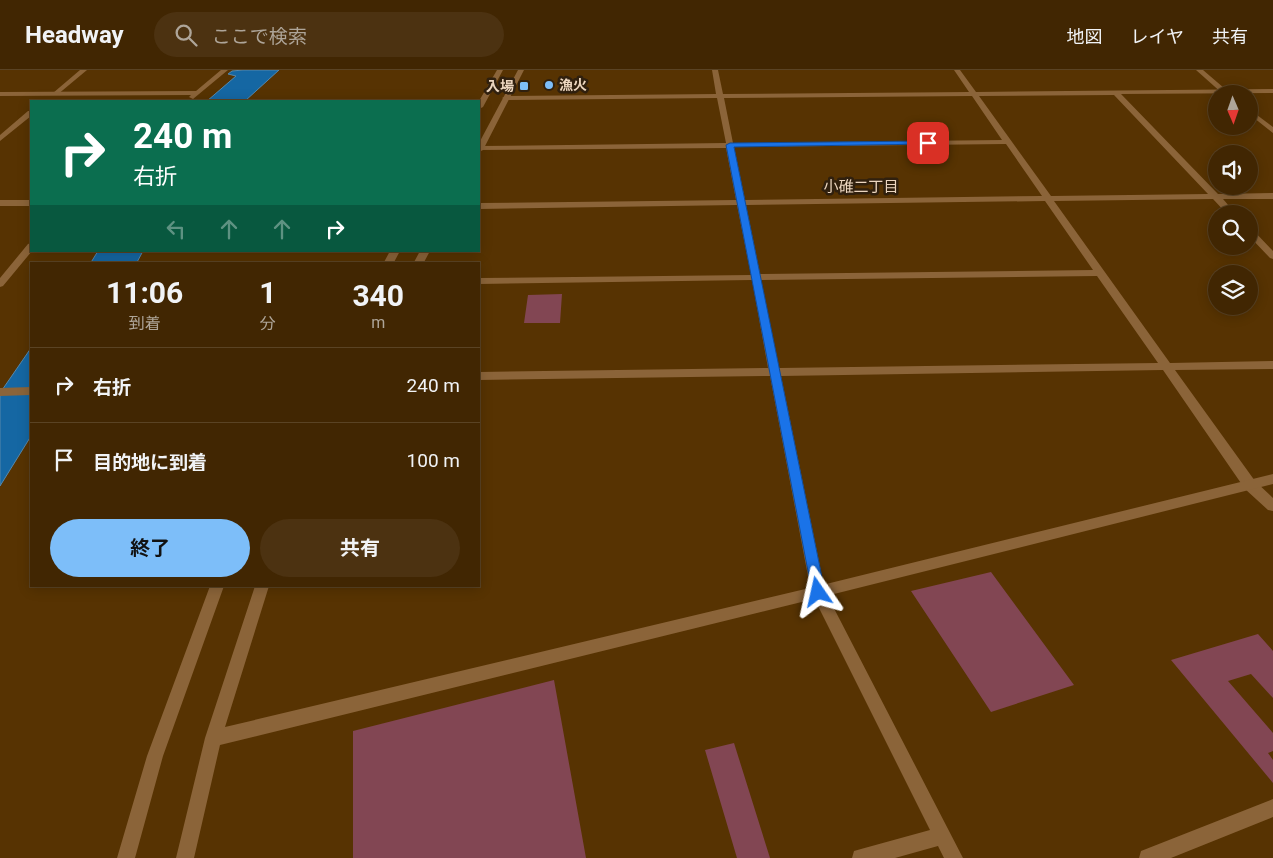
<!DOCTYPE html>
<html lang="ja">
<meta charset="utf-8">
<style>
:root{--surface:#412602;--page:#4c3211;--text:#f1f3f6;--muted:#aea599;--line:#5a4324;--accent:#7dbef9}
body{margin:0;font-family:Roboto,"Noto Sans JP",sans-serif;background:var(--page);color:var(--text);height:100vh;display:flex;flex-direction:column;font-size:19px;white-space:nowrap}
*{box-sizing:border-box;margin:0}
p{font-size:16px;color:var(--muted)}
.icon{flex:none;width:28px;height:28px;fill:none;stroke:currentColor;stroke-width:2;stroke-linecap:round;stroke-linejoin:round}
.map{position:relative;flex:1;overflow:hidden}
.sheet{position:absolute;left:30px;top:192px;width:450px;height:325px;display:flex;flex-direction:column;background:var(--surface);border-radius:0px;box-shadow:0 2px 12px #0003,0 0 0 1px var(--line)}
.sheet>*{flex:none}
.guide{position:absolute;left:30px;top:30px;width:450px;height:152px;border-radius:0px;box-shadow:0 2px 12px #0003,0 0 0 1px var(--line);background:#0b6e4f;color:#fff;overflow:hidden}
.needle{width:32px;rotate:178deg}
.tools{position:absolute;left:1208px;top:15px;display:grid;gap:10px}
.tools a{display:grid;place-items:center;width:50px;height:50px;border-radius:50%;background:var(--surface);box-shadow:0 2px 12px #0003,0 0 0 1px var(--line);font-size:25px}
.pin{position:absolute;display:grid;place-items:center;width:42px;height:42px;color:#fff;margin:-21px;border-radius:10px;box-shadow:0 2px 8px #0006}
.me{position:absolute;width:55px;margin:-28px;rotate:349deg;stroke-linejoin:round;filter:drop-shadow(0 0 4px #0008)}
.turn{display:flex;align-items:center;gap:18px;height:105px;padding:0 20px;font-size:22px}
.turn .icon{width:65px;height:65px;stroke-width:2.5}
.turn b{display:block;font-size:35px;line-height:42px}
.lanes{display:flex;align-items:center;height:48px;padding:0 20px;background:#0003;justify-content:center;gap:25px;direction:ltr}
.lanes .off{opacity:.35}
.eta{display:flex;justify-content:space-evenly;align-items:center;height:85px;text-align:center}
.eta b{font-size:30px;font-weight:700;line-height:35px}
.cta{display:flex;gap:10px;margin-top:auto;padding:10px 20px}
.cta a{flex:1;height:58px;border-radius:30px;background:var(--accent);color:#111;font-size:20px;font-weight:700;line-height:58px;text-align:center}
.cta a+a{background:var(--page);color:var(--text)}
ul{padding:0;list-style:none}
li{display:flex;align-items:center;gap:15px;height:75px;padding:0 20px;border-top:1px solid var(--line)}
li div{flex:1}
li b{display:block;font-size:19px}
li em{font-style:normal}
header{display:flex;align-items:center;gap:30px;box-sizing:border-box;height:70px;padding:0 25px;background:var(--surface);border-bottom:1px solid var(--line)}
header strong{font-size:24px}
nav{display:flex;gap:28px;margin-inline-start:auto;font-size:18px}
.search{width:350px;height:45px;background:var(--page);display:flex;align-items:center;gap:12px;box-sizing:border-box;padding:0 18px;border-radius:28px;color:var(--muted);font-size:19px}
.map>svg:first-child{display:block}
.green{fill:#824653}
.water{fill:#1567a3;stroke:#5688ab}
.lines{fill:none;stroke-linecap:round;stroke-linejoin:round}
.minor{fill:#8b6439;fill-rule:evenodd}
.tertiary{fill:#8b6439;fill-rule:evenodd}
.route{fill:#1a73e8;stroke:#114b97}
.poi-dot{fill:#7dbef9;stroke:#30200e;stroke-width:2}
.labels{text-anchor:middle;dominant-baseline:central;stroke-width:5;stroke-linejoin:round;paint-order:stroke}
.far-poi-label{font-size:14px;font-weight:bold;fill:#ecd6bf;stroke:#30200e;text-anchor:start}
.far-neighbourhood-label{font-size:15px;fill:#ecd6bf;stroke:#30200e}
</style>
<header>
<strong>Headway</strong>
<div class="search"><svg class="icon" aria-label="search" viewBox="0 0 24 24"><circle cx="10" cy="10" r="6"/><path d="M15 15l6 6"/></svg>ここで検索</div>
<nav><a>地図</a><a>レイヤ</a><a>共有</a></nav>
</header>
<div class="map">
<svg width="1273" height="788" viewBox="0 0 1273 788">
<rect width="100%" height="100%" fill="#573302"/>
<path class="green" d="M562,224l-2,29h-36l4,-28z
M991,502l83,113 -83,27 -80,-121z
M1258,564l15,17v47l-22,-24 -23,7 45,52v18l-5,2 5,7v23l-102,-123z
M554,610l32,178h-233v-127z
M734,673l36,115h-33l-32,-108z"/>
<path class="water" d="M243,0h36l-34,31h-38l29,-25 -8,-2 4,-3z
M98,181h45l-7,13h-46z
M31,278v88l-31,50v-93z"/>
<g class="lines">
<path class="minor" d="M221,0h7l-35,29 -4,-2 2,-2 -191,1v-4l196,-1z
M712,0h6l5,24 246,-2 -15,-22h6l16,22 297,-3v4l-152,1 97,100 55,-1v6h-50l13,15h-9l-14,-15 -159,2 116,162 103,-2v8l-98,1 80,111 18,17v13l-5,-1 -23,-21 -82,-119 -382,6 44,215 138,267h-19l-6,-12 -43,12h-43l2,-7 7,-2 69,-19 -119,-238 -41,-216 -291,4v-8l289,-4 -16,-88 -273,4v-6l272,-3 -14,-70 -258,4v-6l257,-3 -10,-52 -247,2 1,-4 246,-3 -9,-45 -211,2 -4,-2 4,-2 210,-2zM1114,25l94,99 -157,2 -72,-100zM972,26l30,44 -269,3 -9,-45zM1006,74l36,52 -297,4 -11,-53zM1045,131l48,69 -333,4 -14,-69zM1097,206l61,87 -379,5 -18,-88z
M28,41h3v5l-31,25v-6z
M0,130h31v6h-31z
M1249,158l3,1 21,22v8l-3,-1 -21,-22z
M31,173l1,8 -29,35 -3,1v-9l28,-34z
M31,317v8l-31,1v-8z
M1273,729v18l-102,41h-32l2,-7z"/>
<path class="tertiary" d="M80,0h7l-30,25h-4v-2z
M497,0h6l-20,37 -4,2v-8z
M518,0h6l-41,80 -4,2v-9z
M1196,0h7l28,24h-8z
M1249,39l24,18v6l-24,-19z
M390,181h10l-7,13h-10z
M420,181h10l-7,13h-10z
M1273,404v10l-455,114 -598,147 -26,113h-18l29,-120 50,-152h14l-44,141 593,-141z
M210,516h14l-61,170 -28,102h-18l30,-102z"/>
</g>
<path class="route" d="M928,71h3v3l-197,3 91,445 -2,4 -5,2 -4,-2 -2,-4 -86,-447 4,-2z"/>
<g class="poi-dot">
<circle cx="549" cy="15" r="5"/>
<rect x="519" y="11" width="10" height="10" rx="2.5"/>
</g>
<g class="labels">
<g class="far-poi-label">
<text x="559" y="15">漁火</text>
<text x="514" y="16" text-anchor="end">入場</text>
</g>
<g class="far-neighbourhood-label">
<text x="861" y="117">小碓二丁目</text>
</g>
</g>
</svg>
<div class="tools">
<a><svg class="needle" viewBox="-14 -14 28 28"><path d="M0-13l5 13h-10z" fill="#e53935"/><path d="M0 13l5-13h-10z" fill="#aea599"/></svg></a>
<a><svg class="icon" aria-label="sound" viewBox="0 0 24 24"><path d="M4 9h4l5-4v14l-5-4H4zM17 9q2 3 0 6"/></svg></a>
<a><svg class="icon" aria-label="search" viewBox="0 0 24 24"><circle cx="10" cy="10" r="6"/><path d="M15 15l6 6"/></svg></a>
<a><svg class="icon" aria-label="layers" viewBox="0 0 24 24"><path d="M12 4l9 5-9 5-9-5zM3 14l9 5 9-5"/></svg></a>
</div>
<div class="pin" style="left:928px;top:73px;background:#d93025"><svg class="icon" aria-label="arrive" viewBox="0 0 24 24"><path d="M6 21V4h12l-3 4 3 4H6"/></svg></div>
<svg class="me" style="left:818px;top:522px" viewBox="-20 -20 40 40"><path d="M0-17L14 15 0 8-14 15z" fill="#1a73e8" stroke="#fff" stroke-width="4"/></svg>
<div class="guide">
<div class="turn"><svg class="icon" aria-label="right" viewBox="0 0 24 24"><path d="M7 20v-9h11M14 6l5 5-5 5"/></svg><div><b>240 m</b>右折</div></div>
<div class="lanes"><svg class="icon off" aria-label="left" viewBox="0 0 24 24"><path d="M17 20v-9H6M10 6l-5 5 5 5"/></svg><svg class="icon off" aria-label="ahead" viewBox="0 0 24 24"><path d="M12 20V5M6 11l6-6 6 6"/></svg><svg class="icon off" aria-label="ahead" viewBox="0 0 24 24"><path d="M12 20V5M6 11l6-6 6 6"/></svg><svg class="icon" aria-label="right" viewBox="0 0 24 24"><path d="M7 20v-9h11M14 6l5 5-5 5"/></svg></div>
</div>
<section class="sheet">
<div class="eta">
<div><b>11:06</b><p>到着</p></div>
<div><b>1</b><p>分</p></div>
<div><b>340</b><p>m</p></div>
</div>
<ul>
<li><svg class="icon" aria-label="right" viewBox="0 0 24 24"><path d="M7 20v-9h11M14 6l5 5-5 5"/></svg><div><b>右折</b></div><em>240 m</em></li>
<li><svg class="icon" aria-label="arrive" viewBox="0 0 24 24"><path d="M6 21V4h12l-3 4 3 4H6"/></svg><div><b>目的地に到着</b></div><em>100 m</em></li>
</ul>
<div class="cta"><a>終了</a><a>共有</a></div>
</section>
</div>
